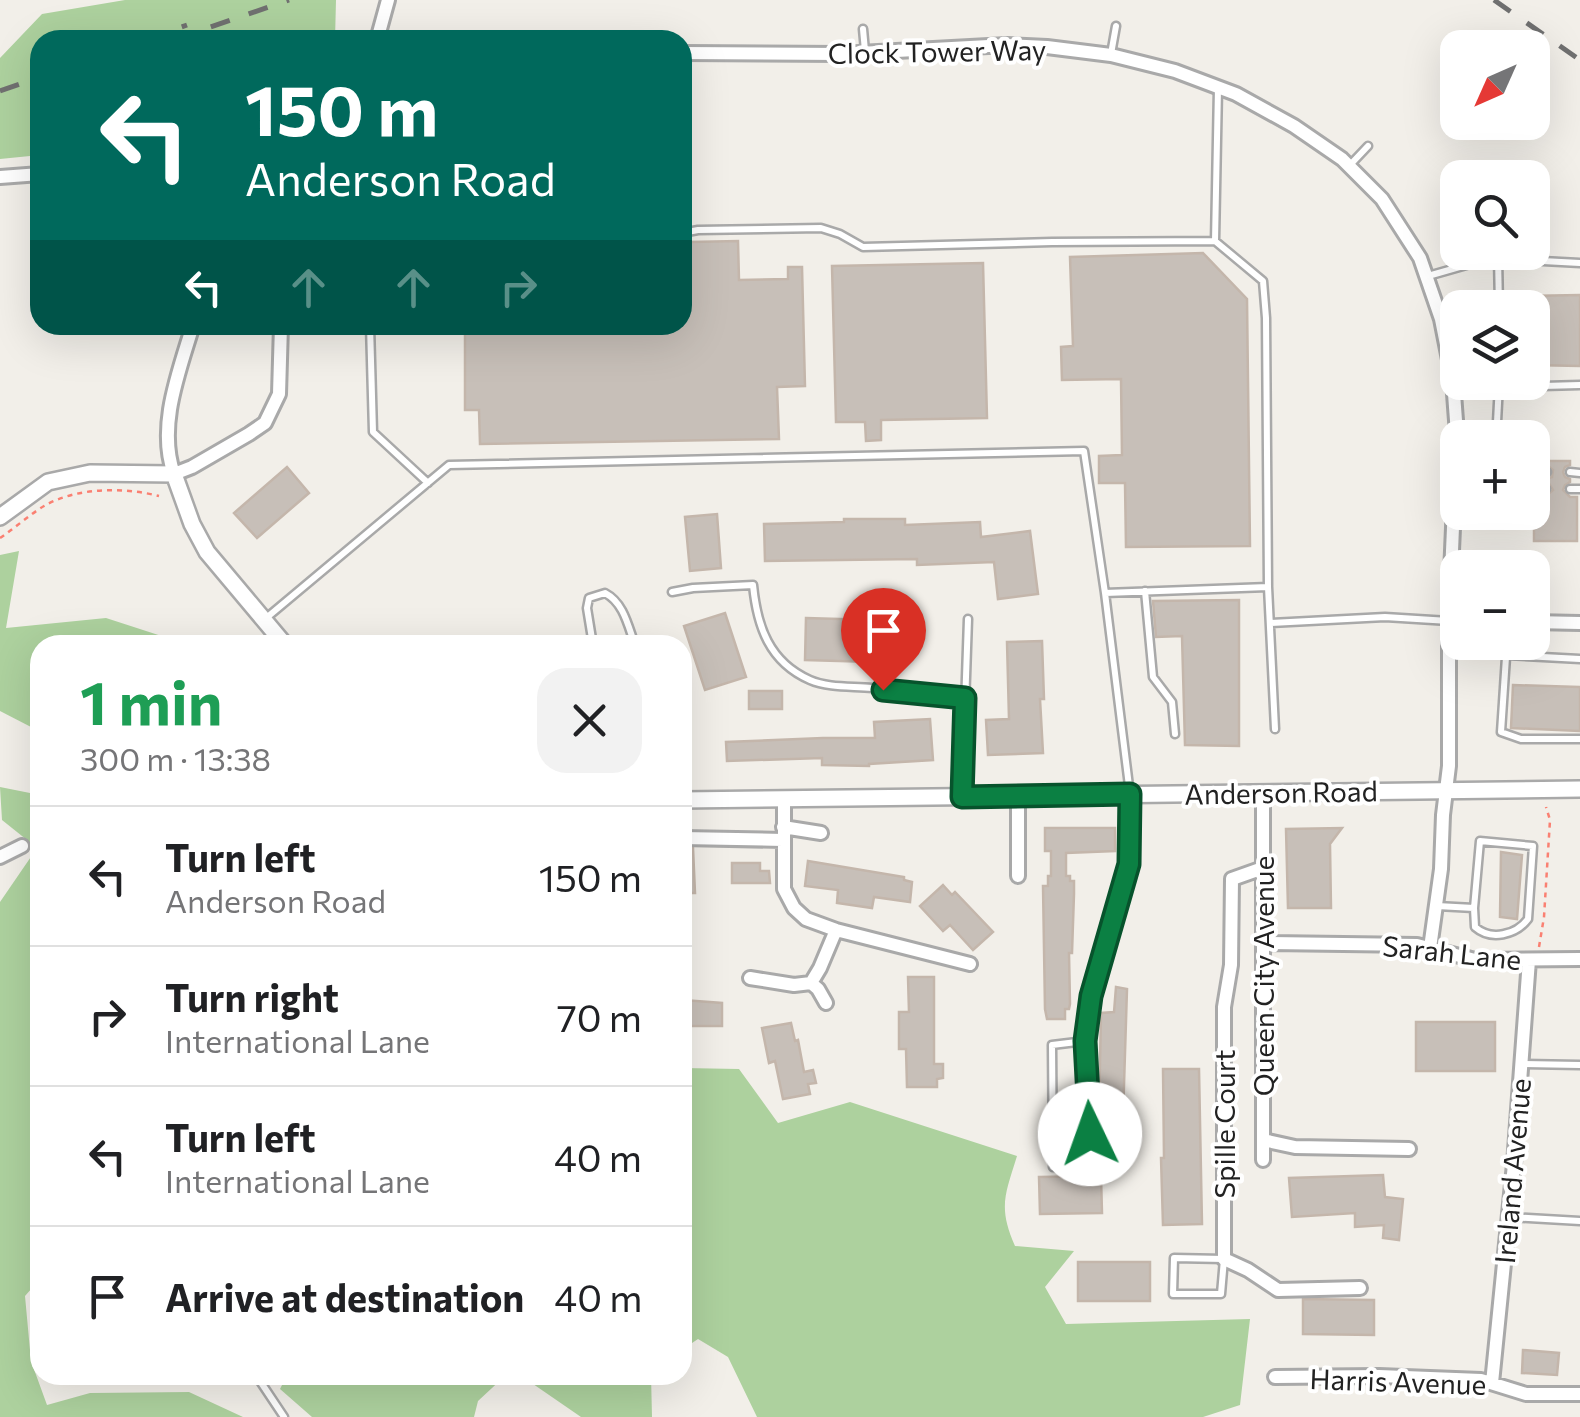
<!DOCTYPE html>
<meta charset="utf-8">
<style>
:root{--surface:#fff;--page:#f2f2f2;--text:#202124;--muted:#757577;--line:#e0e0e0}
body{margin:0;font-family:Commissioner,sans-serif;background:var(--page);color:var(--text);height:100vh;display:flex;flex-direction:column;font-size:38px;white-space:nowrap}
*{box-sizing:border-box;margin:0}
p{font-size:32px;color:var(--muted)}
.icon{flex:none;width:55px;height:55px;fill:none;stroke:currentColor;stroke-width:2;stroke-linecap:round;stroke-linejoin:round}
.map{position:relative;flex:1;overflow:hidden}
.panel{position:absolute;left:30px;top:635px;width:662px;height:750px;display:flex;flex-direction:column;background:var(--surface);border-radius:30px;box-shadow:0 10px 40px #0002}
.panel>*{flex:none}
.guide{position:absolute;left:30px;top:30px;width:662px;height:305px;border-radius:30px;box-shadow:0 10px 40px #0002;background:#00695c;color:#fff;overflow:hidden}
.needle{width:65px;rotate:225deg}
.buttons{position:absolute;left:1440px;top:30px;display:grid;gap:20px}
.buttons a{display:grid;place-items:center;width:110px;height:110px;border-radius:20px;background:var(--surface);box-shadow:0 10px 40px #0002;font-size:50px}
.pin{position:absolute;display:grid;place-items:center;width:85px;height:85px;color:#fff;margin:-102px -42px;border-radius:50% 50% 50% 0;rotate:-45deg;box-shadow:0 0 10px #0007}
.pin .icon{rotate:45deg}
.me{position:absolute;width:110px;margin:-55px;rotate:357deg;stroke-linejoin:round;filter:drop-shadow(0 0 8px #0008)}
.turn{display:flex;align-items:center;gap:35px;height:210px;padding:0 50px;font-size:45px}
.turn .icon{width:130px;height:130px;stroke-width:2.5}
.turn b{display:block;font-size:70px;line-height:85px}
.lanes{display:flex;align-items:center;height:95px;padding:0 50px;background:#0003;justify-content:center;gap:50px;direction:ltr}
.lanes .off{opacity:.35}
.round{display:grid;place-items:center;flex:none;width:105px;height:105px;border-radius:30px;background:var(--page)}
.overview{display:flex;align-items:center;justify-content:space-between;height:170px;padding:0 50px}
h1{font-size:60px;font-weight:700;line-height:75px;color:#1e9e55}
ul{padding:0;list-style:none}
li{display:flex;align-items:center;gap:30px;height:140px;padding:0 50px;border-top:2px solid var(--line)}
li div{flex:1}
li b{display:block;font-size:38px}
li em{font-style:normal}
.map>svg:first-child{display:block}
.forest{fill:#add19e}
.building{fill:#c7bfb8;stroke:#c4b6ab;stroke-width:2.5}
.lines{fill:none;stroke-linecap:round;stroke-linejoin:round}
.service-casing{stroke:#a9a9a9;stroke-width:11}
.minor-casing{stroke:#a9a9a9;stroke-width:18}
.tertiary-casing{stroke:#a9a9a9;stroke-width:20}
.path{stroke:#fa8072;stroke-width:2.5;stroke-dasharray:5 5;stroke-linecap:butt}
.service{stroke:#fff;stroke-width:6}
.minor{stroke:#fff;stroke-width:12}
.tertiary{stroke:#fff;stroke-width:15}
.rail{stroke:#707070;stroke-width:5;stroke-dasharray:20 20;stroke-linecap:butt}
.route-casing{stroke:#07532c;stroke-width:25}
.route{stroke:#0b8043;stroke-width:18}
.labels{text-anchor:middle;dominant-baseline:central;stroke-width:8;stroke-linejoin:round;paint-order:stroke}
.street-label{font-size:28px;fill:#222;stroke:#fff}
</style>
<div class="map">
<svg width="1580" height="1417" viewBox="0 0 1580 1417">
<rect width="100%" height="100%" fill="#f2efe9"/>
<path class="forest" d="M125,0h211l-1,40h-295v115l-40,4v-101l42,-44z
M19,551l-13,77 100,-10 74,24 2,3h-142v98l-9,-16 -31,-16v-156z
M0,787l40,8v484l-15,17 6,65 16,44 43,-12 99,-1 54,25h-243v-515l37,-54 -35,-28z
M683,1068l56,1 39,54 72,-21 167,54c-12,39 -19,51 -2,90l59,5 -29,36 21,37 184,-5 -10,86 -37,12h-446l-29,-60 -30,-18 -15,10z
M287,1375h219l-28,26 -4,16h-162l-32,-28z
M520,1375h131l1,42h-71z"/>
<path class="building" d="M738,241l1,39 49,-1v-12h14l3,119 -28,1 2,52 -299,5 -1,-34h-14v-85h217v-56h9l-1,-27z
M1203,253l44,46 3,247 -124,1 -1,-64h-26v-27l23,-1 -1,-76 -59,1 -1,-33 12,-1 -3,-89z
M983,263l4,155 -106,2v20l-15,1 -1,-19h-29l-4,-156z
M1580,295v71l-48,-1v-57h-6v-12z
M1547,461h23v4l-5,2 -2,5 2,5 5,2v3l-5,3 -2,5 7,7h7v44h-43v-41h12v-4l7,-6 -7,-11 6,-2 1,-7 -6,-5z
M287,467l22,26 -52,45 -23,-25z
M717,514l4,54 -31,3 -5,-54z
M844,519h61v6l75,-3 1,15 49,-6 8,63 -40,5 -4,-37 -77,3v-6l-152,2 -1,-37 80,-2z
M1239,600v146l-54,-1 -3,-109 -26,1 -3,-36z
M725,613l21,64 -41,13 -21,-64z
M806,618l67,2 -1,42 -67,-2z
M1042,641l2,58h-4l3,54 -55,2 -2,-35 23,-1 -2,-77z
M1513,685l67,2v44l-69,-3z
M749,691h33v18h-33z
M930,719l3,41 -64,4v2l-47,-1v-7l-95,3 -1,-19 97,-4h52l-1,-16z
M1045,828h70v23l-49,2v23h4v5h4v13l-2,59h-3l1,51 -1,5h-4v10h-18l-2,-10 -2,-123h5v-10h3v-25h-6z
M1342,828l-12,16 1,64h-43l-2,-79z
M682,848h11l2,45h-13z
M1501,852l21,3 -5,64 -17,-2z
M808,861l96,16v3l8,2 -2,20 -36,-5 -2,11 -35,-5 1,-13 -33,-4z
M732,863h28v8h9l1,12h-38z
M943,885l9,10 3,-3 38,40 -20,18 -23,-25 -7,6 -23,-25z
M908,977h26v87h9v14l-6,1v8h-30l-1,-38h-7v-37h10z
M1116,987l11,2 -4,128 -24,-3 2,-101 13,-1z
M683,1000l39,3v23h-39z
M1416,1022h79v49h-79z
M791,1023l4,18 3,-1 6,32 9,-2 3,13 -8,1 2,10 -27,5 -8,-38 -6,2 -7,-35z
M1163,1069h36l3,155 -39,1 -2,-67h3z
M1383,1175l2,22 18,2 -4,41 -16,-2 1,-13 -29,2v-14l-63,4 -3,-39z
M1101,1176l1,37 -62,1 -1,-37z
M1078,1262h72v39h-72z
M1303,1299l71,1v35l-71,-1z
M1523,1350l36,3 -2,22 -35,-2z"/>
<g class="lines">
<g class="service-casing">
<path id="service" d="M863,29l2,22
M1111,54l5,-28
M1350,165l18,-19
M682,233l16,-3 123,-2 19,6 23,13 189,-5 163,-1 48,40 3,37 2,269 7,142
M1215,241l3,-153
M1498,256l24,4 58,3
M1428,276l70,-20 1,52
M370,325l3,107 55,51
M1499,387l81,-2
M1497,422l2,-38
M1532,471l15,1
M1570,472l10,1
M1532,489h14
M1570,489h10
M1145,591l8,86 19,25 3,32
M672,592l21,-4 60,-3c4,41 16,77 57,95 18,8 43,6 62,8 31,4 62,7 93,10
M1105,593l163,-6
M265,619l184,-154 635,-14 21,142 25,201 -1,70 -38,132 -6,45 -33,4 1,122 39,-2 -7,-124
M1271,623l114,-6 64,4
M1507,642l-6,90 20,7h59
M593,645l-6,-37 2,-10 16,-5c19,10 23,33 30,52
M1507,655l73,4
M962,793l6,-174
M1437,906l37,2 6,-67 53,5 -5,73c-12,16 -37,22 -53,8l-1,-19
M1522,1064l58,1
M1510,1217l70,4
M1174,1258l50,1 -3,35h-48z
M256,1375l28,42"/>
</g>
<g class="minor-casing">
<path id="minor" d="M377,40l11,-40
M682,53l159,1 166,-9 40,2 64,8 64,16 61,23 58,32 48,33 40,40 38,59 21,61 12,61 4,54 -8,187v145l-6,49 -2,54 -11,79
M0,177l40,-3
M193,325c-14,47 -36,101 -19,149l18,-7 57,-33 16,-11 14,-29 2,-69
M1532,622l48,1
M1018,796v80
M784,798v91l10,19 12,11 30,11 134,34
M783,827l38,6
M682,838l101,2
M0,857l22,-11
M1263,868l-31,11 -1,86 -7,42v252l24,11 30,20 82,-2
M1263,943l154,2 58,15 105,-1
M750,978l44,7 17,-2 9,-15 16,-38
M811,983l7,6 8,14
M1263,1140l32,7 114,2
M1263,1160v-367
M1275,1377l104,-1 102,4 45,14h54
M1492,1383l22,-219 15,-204"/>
</g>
<g class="tertiary-casing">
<path id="tertiary" d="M0,517l48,-35 42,-9 84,1 18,50 15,28 78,93
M682,800l898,-11"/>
</g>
<path class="path" d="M0,538c15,-10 29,-23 44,-32 33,-19 79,-19 115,-10
M1539,947l5,-30 6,-97 -4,-13"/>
<use href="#service" class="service"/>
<use href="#minor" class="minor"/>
<use href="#tertiary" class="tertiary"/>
<path class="rail" d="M1494,0l86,60
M144,40l43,-15
M173,40l116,-40
M0,91l40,-14"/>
</g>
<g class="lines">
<g class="route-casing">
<path id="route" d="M883,690l82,8 -3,99 168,-3 -1,70 -38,132 -6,45 5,93"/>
</g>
<use href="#route" class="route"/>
</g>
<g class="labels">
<g class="street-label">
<text transform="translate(937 51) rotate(-1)">Clock Tower Way</text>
<text transform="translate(1281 792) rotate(-1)">Anderson Road</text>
<text transform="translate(1452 952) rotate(6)">Sarah Lane</text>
<text transform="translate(1263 976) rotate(-90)">Queen City Avenue</text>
<text transform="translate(1224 1124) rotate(-90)">Spille Court</text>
<text transform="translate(1512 1171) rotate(-85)">Ireland Avenue</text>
<text transform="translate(1398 1381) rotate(2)">Harris Avenue</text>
</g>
</g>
</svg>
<div class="buttons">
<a><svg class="needle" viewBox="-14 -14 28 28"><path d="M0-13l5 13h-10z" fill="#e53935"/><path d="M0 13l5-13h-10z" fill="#757577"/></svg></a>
<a><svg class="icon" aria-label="search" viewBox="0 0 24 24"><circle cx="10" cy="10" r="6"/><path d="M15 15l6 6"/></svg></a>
<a><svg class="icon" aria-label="layers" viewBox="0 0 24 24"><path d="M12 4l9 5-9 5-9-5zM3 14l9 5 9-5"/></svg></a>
<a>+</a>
<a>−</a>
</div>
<div class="pin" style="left:883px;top:690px;background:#d93025"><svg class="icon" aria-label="arrive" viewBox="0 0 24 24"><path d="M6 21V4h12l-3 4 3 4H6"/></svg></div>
<svg class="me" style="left:1090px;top:1134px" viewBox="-20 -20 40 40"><circle r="19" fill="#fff"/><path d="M0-13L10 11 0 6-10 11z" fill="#0b8043"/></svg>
<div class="guide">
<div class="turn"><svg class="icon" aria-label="left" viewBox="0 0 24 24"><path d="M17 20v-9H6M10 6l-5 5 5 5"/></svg><div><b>150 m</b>Anderson Road</div></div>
<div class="lanes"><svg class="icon" aria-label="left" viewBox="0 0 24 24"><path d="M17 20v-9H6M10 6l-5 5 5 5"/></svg><svg class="icon off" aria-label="ahead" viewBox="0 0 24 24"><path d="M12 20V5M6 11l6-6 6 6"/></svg><svg class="icon off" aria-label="ahead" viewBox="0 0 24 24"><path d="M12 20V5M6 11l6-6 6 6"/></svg><svg class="icon off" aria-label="right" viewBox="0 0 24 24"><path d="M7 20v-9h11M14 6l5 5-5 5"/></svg></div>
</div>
<section class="panel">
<div class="overview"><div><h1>1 min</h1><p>300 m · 13:38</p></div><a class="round"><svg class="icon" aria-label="close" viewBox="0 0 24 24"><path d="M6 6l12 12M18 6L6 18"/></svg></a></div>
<ul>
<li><svg class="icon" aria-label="left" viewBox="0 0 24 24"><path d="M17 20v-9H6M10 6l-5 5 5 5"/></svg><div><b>Turn left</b><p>Anderson Road</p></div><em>150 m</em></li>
<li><svg class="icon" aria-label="right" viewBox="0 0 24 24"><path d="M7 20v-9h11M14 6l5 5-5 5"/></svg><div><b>Turn right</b><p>International Lane</p></div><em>70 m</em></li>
<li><svg class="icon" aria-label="left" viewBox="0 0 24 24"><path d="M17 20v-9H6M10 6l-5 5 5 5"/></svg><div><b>Turn left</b><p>International Lane</p></div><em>40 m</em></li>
<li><svg class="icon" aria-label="arrive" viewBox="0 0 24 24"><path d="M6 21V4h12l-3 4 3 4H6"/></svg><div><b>Arrive at destination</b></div><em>40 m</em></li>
</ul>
</section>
</div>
